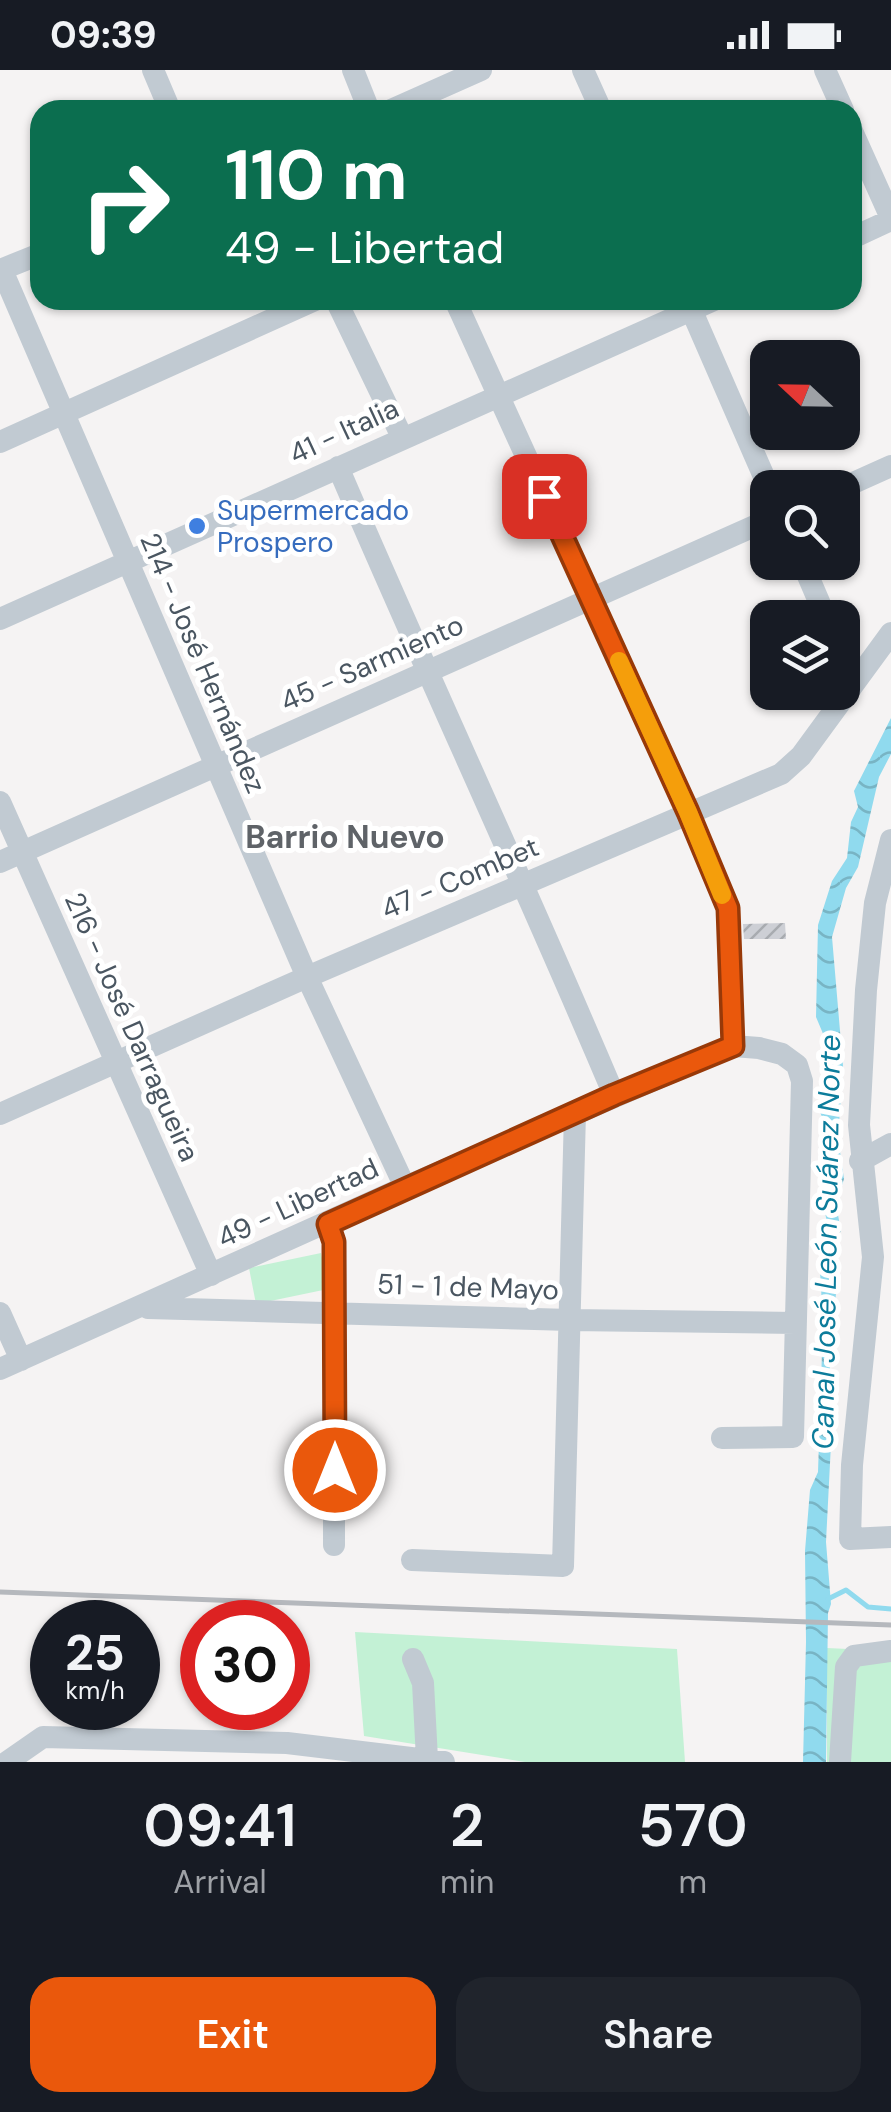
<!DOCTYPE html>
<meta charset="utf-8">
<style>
:root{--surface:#171b24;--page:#20242c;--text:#f1f3f6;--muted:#9ea1a6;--accent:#ea580c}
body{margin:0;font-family:"DM Sans",sans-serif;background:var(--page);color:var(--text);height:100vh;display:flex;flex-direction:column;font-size:38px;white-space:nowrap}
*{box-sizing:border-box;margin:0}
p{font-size:32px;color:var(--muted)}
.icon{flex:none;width:55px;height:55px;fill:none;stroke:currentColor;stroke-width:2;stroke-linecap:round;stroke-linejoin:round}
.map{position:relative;height:1692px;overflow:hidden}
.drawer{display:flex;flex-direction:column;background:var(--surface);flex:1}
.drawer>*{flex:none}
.guide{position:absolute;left:30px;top:30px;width:832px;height:210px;border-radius:30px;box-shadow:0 2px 8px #0004;background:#0b6e4f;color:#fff;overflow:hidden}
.needle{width:65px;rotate:292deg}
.controls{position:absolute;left:750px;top:270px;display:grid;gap:20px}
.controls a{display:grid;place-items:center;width:110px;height:110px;border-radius:20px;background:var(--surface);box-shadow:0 2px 8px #0004;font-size:50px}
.speed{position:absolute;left:30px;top:1530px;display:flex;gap:20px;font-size:50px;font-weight:700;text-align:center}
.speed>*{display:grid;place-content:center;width:130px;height:130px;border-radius:50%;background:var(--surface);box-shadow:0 2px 8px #0004;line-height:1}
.speed small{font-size:25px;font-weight:400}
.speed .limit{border:15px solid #d22;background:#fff;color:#111}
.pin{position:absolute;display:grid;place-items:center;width:85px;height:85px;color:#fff;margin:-42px;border-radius:20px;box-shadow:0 5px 15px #0006}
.me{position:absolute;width:110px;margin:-55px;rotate:0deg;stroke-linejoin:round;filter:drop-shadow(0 0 8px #0008)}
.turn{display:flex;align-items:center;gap:35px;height:210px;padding:0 30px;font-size:45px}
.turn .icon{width:130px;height:130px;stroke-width:2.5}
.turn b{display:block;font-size:70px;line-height:85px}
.eta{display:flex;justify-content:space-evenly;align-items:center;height:170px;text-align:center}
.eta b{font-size:60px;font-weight:600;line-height:70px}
.action{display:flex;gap:20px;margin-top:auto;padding:20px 30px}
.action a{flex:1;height:115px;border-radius:30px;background:var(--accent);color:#fff;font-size:40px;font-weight:600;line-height:115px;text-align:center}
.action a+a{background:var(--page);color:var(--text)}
.status{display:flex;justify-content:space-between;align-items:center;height:70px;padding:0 50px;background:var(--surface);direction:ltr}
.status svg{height:28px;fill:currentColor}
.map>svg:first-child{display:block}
.grass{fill:#c3f1d5}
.water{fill:url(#water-waves)}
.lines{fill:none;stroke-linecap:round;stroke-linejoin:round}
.stream{stroke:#90daee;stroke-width:5}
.building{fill:url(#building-hatch)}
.minor{stroke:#c1cad2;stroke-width:22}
.rail{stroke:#b5b8bd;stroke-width:5}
.route-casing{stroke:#983908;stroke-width:25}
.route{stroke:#ea580c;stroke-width:18}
.slow{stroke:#f59e0b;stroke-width:18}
.shop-dot{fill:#3f7fe0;stroke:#fff;stroke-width:4}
.labels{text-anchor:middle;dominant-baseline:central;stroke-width:10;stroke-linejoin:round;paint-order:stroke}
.street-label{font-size:28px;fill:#4a5661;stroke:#fff}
.shop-label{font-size:28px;fill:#366cbe;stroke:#fff;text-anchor:start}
.water-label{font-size:30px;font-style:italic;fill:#0c7c9b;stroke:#fff}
.quarter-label{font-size:32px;font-weight:bold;fill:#5f6368;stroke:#fff}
</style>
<div class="status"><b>09:39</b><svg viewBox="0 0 49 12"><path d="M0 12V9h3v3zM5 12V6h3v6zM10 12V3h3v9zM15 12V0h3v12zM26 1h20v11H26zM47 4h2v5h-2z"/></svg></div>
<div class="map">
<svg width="891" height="1692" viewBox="0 0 891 1692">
<defs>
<pattern id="water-waves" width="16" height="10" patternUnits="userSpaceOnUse" patternTransform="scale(2.5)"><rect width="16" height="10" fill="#90daee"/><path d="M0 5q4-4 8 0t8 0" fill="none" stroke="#78b4c4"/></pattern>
<pattern id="building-hatch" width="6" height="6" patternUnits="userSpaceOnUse" patternTransform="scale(2.5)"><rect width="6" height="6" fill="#cdcfd5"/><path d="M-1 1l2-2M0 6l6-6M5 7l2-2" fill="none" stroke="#a8abb0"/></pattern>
</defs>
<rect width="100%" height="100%" fill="#f5f3f3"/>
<path class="grass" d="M321,1183l7,36 -72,15 -7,-36z
M355,1562l322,17 8,113h-160l-161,-26z
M827,1578l64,3v111h-64z"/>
<path class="water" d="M891,648v36l-12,23 -21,90 -12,21 -14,49 11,129 -5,72 6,41 -8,25 5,27 -7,11 -1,22 3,29 -7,86 3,45 -6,118 5,62 -3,9 -2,149h-23l3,-120 -1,-91 5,-61 8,-18 5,-150 -3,-51 1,-21 8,-13 -5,-32 4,-13v-62l-9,-20 7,-19v-28l-2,-27 -8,-19 2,-92 14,-44 15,-23 4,-36 7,-15 -4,-16z"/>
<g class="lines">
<path class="stream" d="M828,1529l18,-9 22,17 23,2"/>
</g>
<path class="building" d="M785,853l1,16h-42l-1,-15z"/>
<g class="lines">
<path class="minor" d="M153,0l17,40
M353,0l16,40
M583,0l18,40
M825,0l18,40
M391,40l90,-40
M852,61l39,87
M852,168l39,-18
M0,200l40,-16
M2,200l305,707 98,210
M336,230l66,137
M455,230l233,512 40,96 5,138
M687,230l82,188
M0,372l315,-142
M338,397c90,210 187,417 276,628
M842,418l49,-22
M802,492l24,56
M0,549l714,-319
M842,584l13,28
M0,732l211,473
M891,770l-16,63 -9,87 -7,135 14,132 -21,208 -2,74 41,-2
M0,792l768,-342
M0,1044l307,-137 474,-203 20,-18 90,-123
M860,1091l31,-17
M328,1154l6,18v303
M148,1238l422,12 225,3
M0,1243l21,47
M0,1299l405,-182 328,-141 26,2 23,6 15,11 5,16 -9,356 -71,1
M412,1490l151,6 12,-453
M413,1589l10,24 4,76
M7,1692l36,-25 244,6 157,19
M840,1692l6,-95 8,-11 37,-5"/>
<path class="rail" d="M0,1522l891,33"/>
</g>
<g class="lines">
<g class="route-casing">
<path id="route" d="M335,1400l-1,-228 -6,-18 286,-129 119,-49 -5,-138 -40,-96 -144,-316"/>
</g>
<use href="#route" class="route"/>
<path class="slow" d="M619,591l69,151 34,83"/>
</g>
<circle class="shop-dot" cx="197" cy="456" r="10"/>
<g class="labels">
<g class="street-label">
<text transform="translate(344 361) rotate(-25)">41 - Italia</text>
<text transform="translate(203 593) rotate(67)">214 - José Hernández</text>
<text transform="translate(372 593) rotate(-24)">45 - Sarmiento</text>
<text transform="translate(460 808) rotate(-23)">47 - Combet</text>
<text transform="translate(132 957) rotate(66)">216 - José Darragueira</text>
<text transform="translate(298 1133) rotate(-25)">49 - Libertad</text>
<text transform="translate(468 1217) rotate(2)">51 - 1 de Mayo</text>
</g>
<g class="shop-label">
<text x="217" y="440">Supermercado<tspan x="217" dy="32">Prospero</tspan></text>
</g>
<g class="water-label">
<text transform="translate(826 1172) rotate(-89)">Canal José León Suárez Norte</text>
</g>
<g class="quarter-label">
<text x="345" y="767">Barrio Nuevo</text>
</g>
</g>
</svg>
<div class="controls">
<a><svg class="needle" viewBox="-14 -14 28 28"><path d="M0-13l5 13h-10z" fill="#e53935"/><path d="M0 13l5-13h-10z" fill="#9ea1a6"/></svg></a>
<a><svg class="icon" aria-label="search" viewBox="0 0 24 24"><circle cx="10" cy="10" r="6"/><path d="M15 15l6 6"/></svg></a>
<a><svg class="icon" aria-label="layers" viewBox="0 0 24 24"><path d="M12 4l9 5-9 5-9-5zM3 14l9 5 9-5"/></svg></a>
</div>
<div class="speed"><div>25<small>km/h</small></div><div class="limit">30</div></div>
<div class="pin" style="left:544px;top:426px;background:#d93025"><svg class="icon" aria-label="arrive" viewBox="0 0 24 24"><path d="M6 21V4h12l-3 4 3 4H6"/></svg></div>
<svg class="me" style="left:335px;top:1400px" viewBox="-20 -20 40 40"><circle r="17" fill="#ea580c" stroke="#fff" stroke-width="3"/><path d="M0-11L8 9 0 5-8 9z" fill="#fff"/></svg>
<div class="guide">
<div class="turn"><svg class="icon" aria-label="right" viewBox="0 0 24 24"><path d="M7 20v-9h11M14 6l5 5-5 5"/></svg><div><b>110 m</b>49 - Libertad</div></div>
</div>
</div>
<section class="drawer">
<div class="eta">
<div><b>09:41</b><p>Arrival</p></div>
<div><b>2</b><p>min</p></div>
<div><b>570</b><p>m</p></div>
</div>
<div class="action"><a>Exit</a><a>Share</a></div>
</section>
